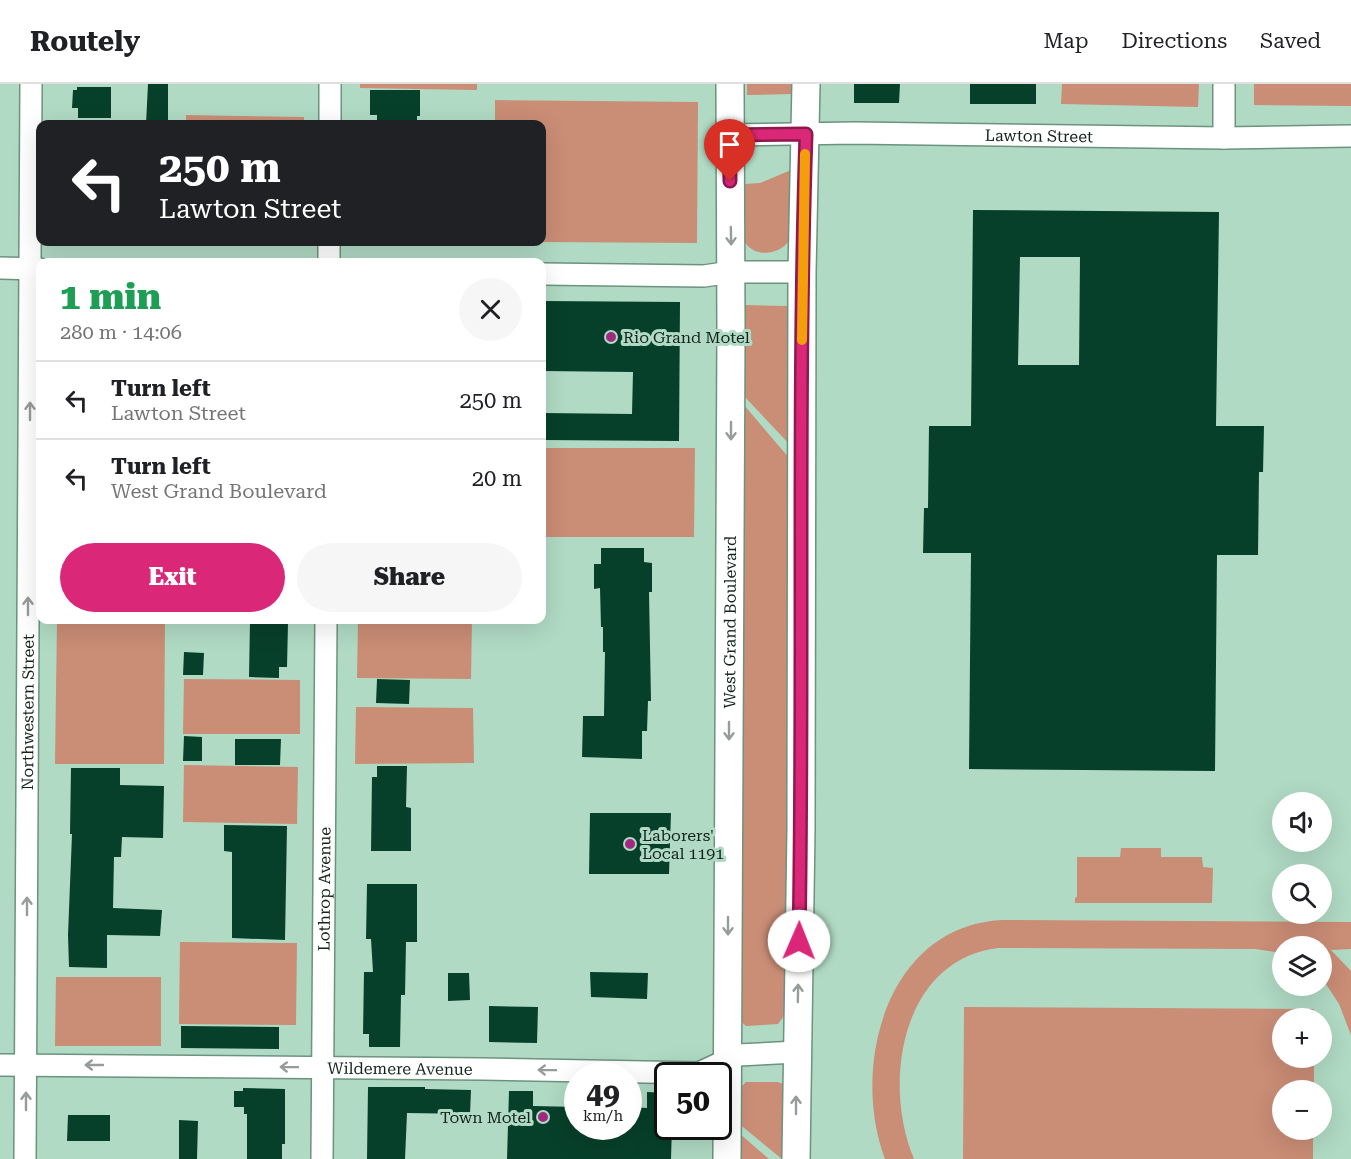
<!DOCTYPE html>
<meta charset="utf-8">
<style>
:root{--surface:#fff;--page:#f6f6f6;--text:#202124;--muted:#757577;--line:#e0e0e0;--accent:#db2777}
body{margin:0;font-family:"Roboto Serif",serif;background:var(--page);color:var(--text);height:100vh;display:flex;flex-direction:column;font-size:22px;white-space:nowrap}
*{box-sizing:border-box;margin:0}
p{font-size:20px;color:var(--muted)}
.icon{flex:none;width:33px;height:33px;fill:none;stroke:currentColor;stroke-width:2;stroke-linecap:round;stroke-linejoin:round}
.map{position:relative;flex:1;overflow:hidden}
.details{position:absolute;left:36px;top:174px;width:510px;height:366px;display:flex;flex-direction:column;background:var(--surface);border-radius:12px;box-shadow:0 6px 24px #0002}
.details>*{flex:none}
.top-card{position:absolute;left:36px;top:36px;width:510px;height:126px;border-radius:12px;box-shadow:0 6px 24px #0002;background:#202124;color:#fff;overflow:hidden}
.buttons{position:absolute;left:1272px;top:708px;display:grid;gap:12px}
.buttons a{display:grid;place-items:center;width:60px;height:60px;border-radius:50%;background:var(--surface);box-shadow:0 6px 24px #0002;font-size:30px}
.speed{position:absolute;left:564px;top:978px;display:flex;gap:12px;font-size:30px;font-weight:700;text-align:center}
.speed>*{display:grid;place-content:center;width:78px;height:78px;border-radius:50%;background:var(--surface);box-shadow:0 6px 24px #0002;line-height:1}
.speed small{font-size:15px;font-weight:400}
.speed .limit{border:3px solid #111;border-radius:9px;background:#fff;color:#111}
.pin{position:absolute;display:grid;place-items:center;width:51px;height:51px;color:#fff;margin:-62px -26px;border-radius:50% 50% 50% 0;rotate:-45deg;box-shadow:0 0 6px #0007}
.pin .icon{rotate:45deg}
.me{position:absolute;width:66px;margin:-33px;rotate:1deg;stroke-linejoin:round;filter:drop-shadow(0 0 4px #0008)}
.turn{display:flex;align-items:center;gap:21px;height:126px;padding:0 24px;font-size:27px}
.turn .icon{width:78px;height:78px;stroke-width:2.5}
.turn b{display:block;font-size:42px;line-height:51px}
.round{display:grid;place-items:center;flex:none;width:63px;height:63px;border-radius:32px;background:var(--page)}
.head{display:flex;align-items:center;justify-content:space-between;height:102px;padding:0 24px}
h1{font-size:36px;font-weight:800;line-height:45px;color:#1e9e55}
.button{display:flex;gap:12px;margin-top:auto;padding:12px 24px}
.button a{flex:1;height:69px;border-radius:36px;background:var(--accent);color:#fff;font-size:24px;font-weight:800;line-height:69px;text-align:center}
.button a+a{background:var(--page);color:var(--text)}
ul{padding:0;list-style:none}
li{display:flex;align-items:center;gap:18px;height:78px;padding:0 24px;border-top:2px solid var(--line)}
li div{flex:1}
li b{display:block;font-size:22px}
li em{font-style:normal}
header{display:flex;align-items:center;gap:36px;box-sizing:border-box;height:84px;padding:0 30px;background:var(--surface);border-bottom:2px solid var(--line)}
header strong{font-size:28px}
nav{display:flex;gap:33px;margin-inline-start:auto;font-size:21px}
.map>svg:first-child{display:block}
.green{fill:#ca8d76}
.building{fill:#07402a;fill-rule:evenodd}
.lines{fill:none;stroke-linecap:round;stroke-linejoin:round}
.minor-casing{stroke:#6b937e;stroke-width:24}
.major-casing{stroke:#6b937e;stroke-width:30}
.minor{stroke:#fff;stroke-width:21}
.major{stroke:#fff;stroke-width:27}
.oneway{stroke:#959c99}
.route-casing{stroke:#8e194d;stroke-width:15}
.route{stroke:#db2777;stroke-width:10}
.slow{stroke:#f59e0b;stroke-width:10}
.poi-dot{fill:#a1287f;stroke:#b0dac4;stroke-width:2}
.labels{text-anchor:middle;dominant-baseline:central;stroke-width:6;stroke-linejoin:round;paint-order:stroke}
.street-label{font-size:16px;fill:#14241c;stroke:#b0dac4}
.poi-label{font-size:16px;fill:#14241c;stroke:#b0dac4;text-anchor:start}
</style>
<header>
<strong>Routely</strong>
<nav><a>Map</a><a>Directions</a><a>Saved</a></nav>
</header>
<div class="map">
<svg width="1351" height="1075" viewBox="0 0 1351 1075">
<rect width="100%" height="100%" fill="#b0dac4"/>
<path class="green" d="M360,0h117v6l-117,-2z
M747,0h46v10l-46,1z
M1062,0h137l-1,23 -137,-3z
M1254,0h97v22l-97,-1z
M495,16l203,2 -1,141 -159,-1h4v-118h-47z
M186,31l118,2v7h-118z
M791,86c0,19 3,47 0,65 -4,20 -39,25 -47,5 -3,-10 1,-43 1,-56l15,-1z
M744,221l46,1 2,141 -49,-52z
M744,321l46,54 -4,549 -2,8 -6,8 -32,2 -8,-7z
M542,364h153l-1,89h-152z
M57,536h108l-1,144h-109z
M358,536h114l-1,59 -114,-1z
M184,595l116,1v54h-117z
M356,623l117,1 1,55 -119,1z
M184,681l114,2 -1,57 -114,-2z
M1121,764h40v9h41l1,10 10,1 -1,35h-137v-5l2,-1v-40h43z
M1004,836l347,2v27l-20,1 20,21v64l-12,-31 -17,-26v-32h-40v7l-27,-4 -257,-1c-97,12 -116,135 -84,211h-29c-35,-93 2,-235 119,-239z
M180,858l117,1 -1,82 -117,-1z
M56,893h105v69h-106z
M964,923l350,2v9h-32v40h32v32h-32v40h31v29h-350z
M746,998h32l7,3 2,74h-5l-44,-36 1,-34z
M740,1050l29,25h-30z"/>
<path class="building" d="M148,0h20v40h-22z
M854,0h46l-1,19h-45z
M970,0h66v20h-66z
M77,3h34v31h-33v-10h-6l1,-18h4z
M370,6h50v26h-3v8h-40v-9h-7z
M973,126l246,2 -3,214h48l-1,46h-4l-1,83h-41l-2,216 -246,-2 2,-216h-48l1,-45h4l1,-82h42zM1020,173h60l-1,108h-61z
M542,217l138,1 -1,139 -137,-1v-27l90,1 1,-42 -91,-1z
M601,464h43v14l8,1v29h-3l2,109h-3l-1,30h-5v28l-60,-2 1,-41h21l1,-64h-2v-25h-2l-1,-39 -6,1v-25h7z
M250,538l38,1 -1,44h-8v11l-30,-1z
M184,568l20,1 -1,22h-20z
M377,595l33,1 -1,24 -33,-1z
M184,652l18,1v24h-19z
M235,655h46l-1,26h-45z
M377,682h30l-1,41 5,1v43h-40l1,-74h5z
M71,684h49v17l44,1 -1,52 -41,-1 -1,20h-7l-1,51 49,2 -2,26 -53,-1v33l-38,-1 -1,-32 4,-101h-2z
M590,729h81l-2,61h-80z
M224,741l63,1 -2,114 -53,-2v-86l-8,-1z
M367,800h50v58h-11l-1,53h-4l-1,52h-31v-13h-6l1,-62h9l-2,-33h-5z
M590,888l58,1 -1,26 -56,-2z
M448,889h21l1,27 -22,1z
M489,922l49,1 -1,36 -48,-1z
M181,942l98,1v22l-98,-1z
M368,1003h57v2l46,1 -1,24 -63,-1 -2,46h-38z
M243,1004l42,1v55h-3v15h-35v-45h-3v-7h-10v-16h9z
M509,1007h24v15l45,1v19h50v-19l19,1v-16l21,1v33h4l-1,33h-164z
M68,1031h42v26h-43z
M179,1036l19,1 -1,38h-18z"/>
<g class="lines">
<g class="minor-casing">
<g id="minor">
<path d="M330,40v-40"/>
<path id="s1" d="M729,51l125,-2 370,5 127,-2"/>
<path d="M1224,54v-54"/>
<path d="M329,178v-20"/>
<path d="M0,184l40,1"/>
<path d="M542,190l162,2 27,-4h71"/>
<path id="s2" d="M0,981l482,4 217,4 39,-18 59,-3"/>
<path id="s3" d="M25,1075l6,-1075"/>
<path id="s4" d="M322,1075l4,-539"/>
</g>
</g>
<g class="major-casing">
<g id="major">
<path id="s5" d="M727,1075l4,-827 -1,-248"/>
<path d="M796,1075l5,-329 1,-558 4,-188"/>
</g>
</g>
<use href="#minor" class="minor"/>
<use href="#major" class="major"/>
</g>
<defs><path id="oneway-shaft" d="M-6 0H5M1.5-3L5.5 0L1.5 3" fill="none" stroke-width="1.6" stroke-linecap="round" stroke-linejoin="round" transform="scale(1.5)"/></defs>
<g class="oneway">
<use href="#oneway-shaft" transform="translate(731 152) rotate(89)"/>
<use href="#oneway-shaft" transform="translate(30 327) rotate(-90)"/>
<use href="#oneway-shaft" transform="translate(731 347) rotate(90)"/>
<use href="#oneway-shaft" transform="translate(28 522) rotate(-90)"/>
<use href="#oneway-shaft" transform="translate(729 647) rotate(90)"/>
<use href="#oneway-shaft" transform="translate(27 822) rotate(-90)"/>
<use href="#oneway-shaft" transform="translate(728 842) rotate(90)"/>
<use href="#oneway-shaft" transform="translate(798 909) rotate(-89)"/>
<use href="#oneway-shaft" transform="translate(94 981) rotate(-180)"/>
<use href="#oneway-shaft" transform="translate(289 983) rotate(-179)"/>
<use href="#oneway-shaft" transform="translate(547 986) rotate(-179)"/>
<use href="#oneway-shaft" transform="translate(26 1017) rotate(-90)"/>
<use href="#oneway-shaft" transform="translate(796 1021) rotate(-90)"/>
</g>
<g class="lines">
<g class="route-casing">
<path id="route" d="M730,97l-1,-46 77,-1c-9,269 -2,538 -7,807"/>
</g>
<use href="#route" class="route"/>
<path class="slow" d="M802,256l3,-186"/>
</g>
<g class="poi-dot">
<circle cx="611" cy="253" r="6"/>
<circle cx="630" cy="760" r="6"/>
<circle cx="543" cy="1033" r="6"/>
</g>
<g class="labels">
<g class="street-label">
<text stroke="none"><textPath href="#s1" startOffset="310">Lawton Street</textPath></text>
<text stroke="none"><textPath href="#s5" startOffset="537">West Grand Boulevard</textPath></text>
<text stroke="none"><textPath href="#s3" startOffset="447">Northwestern Street</textPath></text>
<text stroke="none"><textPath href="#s4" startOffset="270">Lothrop Avenue</textPath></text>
<text stroke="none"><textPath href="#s2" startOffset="400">Wildemere Avenue</textPath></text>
</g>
<g class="poi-label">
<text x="623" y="253">Rio Grand Motel</text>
<text x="642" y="751">Laborers'<tspan x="642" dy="18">Local 1191</tspan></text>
<text x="531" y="1033" text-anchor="end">Town Motel</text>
</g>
</g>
</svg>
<div class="buttons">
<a><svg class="icon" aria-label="sound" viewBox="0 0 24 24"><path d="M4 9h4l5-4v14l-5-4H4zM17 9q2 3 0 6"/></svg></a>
<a><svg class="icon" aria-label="search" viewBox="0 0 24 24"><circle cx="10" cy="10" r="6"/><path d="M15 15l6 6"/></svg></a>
<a><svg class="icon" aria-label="layers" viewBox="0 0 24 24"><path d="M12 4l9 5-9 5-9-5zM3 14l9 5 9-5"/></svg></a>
<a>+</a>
<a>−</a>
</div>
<div class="speed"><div>49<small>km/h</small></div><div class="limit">50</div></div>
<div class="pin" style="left:730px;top:97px;background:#d93025"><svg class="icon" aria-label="arrive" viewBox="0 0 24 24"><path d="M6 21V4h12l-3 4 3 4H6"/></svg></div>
<svg class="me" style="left:799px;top:857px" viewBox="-20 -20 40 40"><circle r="19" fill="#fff"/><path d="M0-13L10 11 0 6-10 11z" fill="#db2777"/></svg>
<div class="top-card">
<div class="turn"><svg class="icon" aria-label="left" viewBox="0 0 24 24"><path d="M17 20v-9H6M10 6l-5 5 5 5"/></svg><div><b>250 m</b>Lawton Street</div></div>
</div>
<section class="details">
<div class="head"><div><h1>1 min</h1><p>280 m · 14:06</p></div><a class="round"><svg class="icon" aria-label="close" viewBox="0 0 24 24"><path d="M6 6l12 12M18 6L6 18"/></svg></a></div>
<ul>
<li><svg class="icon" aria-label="left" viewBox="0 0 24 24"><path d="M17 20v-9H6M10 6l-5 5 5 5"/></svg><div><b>Turn left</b><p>Lawton Street</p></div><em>250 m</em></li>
<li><svg class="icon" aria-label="left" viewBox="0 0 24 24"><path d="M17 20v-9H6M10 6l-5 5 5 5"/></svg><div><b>Turn left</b><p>West Grand Boulevard</p></div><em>20 m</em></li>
</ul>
<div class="button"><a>Exit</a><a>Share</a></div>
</section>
</div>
